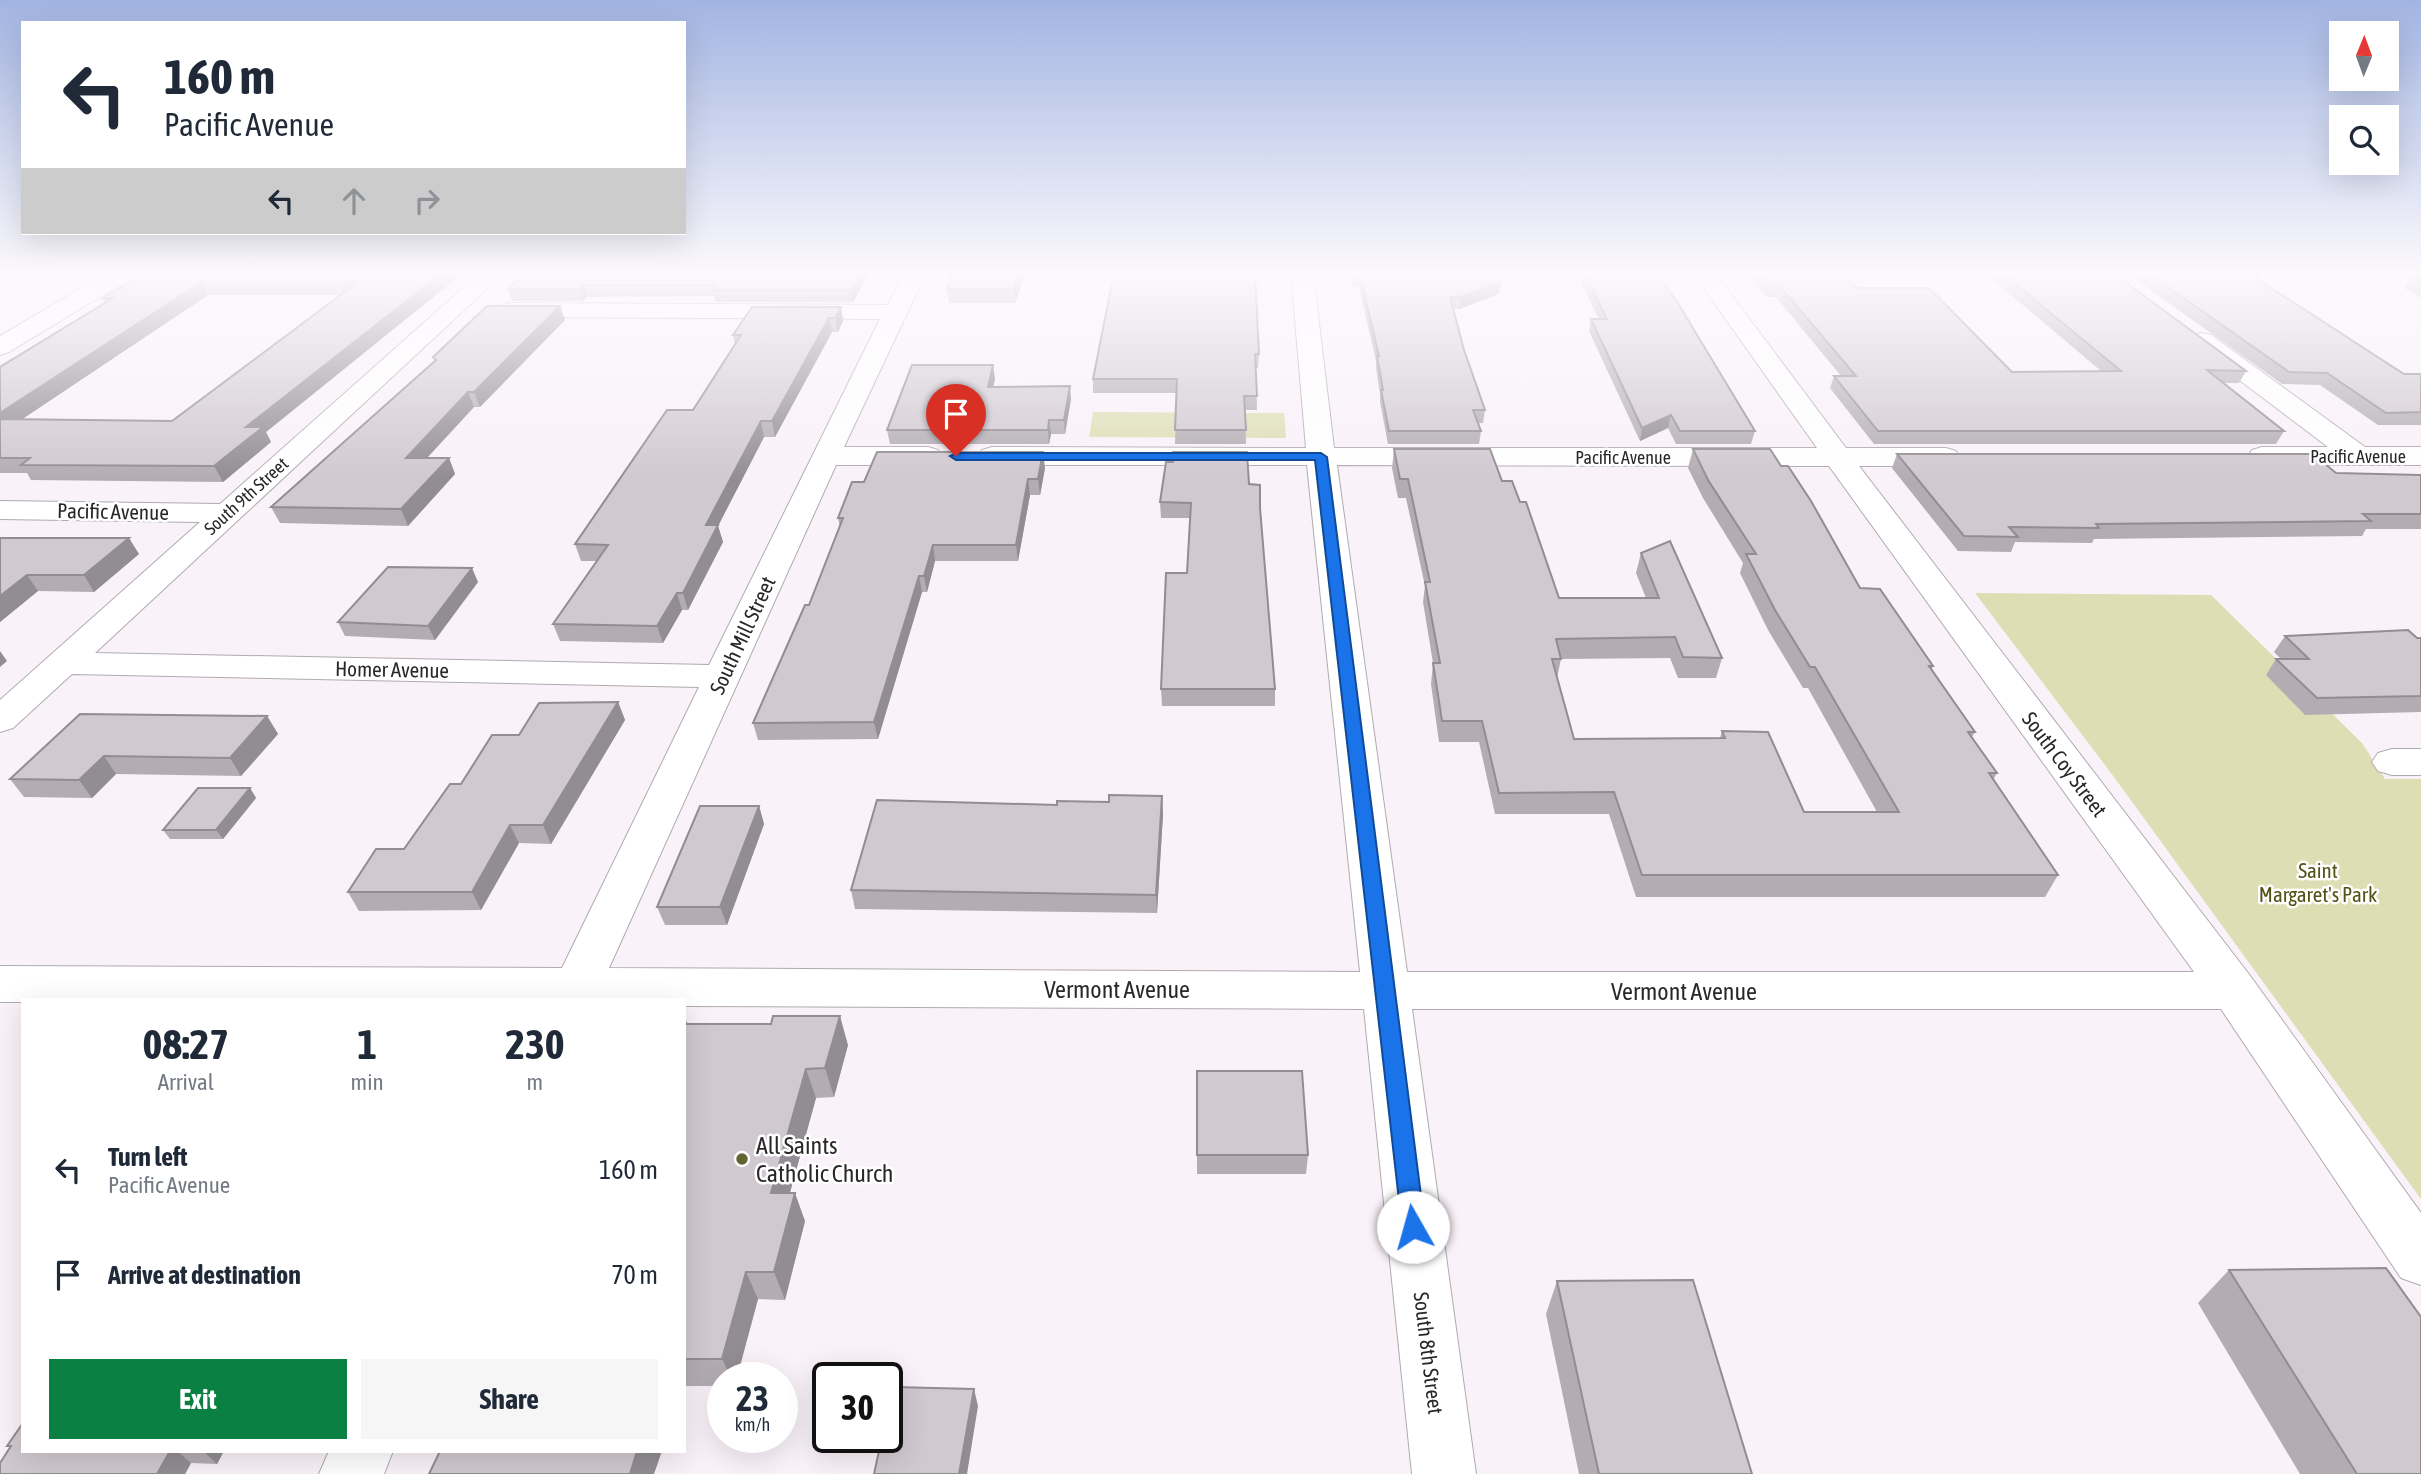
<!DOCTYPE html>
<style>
:root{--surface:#fff;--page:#f6f6f7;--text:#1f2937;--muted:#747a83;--accent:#0b8043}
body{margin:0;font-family:"Asap Condensed",sans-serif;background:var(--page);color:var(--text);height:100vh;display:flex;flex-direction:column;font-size:26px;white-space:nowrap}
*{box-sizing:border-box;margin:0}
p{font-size:23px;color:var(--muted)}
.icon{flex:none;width:38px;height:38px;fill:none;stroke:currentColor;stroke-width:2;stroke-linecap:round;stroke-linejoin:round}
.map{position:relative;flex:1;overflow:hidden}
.sheet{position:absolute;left:21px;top:998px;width:665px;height:455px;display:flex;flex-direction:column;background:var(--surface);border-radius:0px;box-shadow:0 7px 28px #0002}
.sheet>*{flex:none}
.banner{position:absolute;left:21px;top:21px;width:665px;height:214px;border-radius:0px;box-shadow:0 7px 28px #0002;background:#fff;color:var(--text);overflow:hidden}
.needle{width:46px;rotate:1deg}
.fabs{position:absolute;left:2329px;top:21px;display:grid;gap:14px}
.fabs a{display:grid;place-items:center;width:70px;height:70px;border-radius:0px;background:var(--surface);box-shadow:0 7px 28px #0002;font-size:35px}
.speed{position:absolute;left:707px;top:1362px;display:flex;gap:14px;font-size:35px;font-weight:700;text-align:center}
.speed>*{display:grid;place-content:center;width:91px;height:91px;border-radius:50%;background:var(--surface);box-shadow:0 7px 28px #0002;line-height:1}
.speed small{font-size:18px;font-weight:400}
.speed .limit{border:4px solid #111;border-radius:10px;background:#fff;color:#111}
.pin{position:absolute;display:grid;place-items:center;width:60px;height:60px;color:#fff;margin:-72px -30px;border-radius:50% 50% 50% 0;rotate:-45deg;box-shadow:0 0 7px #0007}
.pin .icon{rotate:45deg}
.me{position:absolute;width:77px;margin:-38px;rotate:353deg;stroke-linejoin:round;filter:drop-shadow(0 0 5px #0008)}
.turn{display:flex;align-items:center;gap:24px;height:147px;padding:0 28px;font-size:32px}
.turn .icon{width:91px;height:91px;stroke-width:2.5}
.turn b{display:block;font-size:49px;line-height:60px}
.lanes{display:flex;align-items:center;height:66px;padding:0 28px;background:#0003;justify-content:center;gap:35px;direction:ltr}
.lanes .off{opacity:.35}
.eta{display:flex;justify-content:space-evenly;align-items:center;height:119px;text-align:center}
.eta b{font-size:42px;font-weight:700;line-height:49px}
.action{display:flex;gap:14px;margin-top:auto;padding:14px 28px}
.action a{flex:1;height:80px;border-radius:0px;background:var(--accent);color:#fff;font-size:28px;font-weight:700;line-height:80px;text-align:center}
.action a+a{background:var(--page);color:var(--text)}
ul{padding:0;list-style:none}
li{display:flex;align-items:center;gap:21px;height:105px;padding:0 28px}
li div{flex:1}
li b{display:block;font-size:26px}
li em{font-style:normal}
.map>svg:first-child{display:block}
.green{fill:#dddeb4}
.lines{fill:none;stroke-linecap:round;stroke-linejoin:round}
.minor-casing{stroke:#b1aab0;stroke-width:2}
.minor{fill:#fff;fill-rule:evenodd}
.wall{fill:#b3adb3;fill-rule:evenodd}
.shaded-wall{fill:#928d92}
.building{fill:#d0c9d0;stroke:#928d92;stroke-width:2}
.route{fill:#1a73e8;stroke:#114b97;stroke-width:2}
.poi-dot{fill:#646431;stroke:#fff;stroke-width:2.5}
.labels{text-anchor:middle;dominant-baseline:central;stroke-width:5;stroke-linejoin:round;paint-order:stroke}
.far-street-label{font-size:18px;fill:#2a2729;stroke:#fff}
.street-label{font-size:21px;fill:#2a2729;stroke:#fff}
.park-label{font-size:21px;fill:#525116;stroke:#fff}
.near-street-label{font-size:24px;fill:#2a2729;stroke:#fff}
.near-poi-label{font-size:24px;fill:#2a2729;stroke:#fff;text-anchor:start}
</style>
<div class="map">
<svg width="2421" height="1474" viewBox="0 0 2421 1474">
<rect width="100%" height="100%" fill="#f9f2f9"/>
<path class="green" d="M1093,412l191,1 2,25 -197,-1z
M1975,593l236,2 151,148 23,36h36v420l-307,-422z"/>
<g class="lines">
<g class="minor-casing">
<path id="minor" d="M107,273h27l-3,5 -122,74 -9,3v-19z
M480,273h24l-409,380 614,12 171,-346 -369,-2 -8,-2 -4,-5 4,-5 8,-2 377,2 16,-32h22l-82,174h84l10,3 4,6 -4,6 -10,3h-92l-227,503 751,4 -53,-507h-315l-10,-3 -4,-6 4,-6 10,-3 314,1 -15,-175h22l21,175h483l-124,-175h22l131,175h100l10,3 4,6 -4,6 -10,3h-87l392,511 170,236v72l-20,-7 -180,-269h-809l64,465h-64l-48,-465 -680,-3v-7h-661v3h-23v-36l562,2 137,-281 -627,-13 -59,54 -13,4v-32l200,-178 -200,-3v-18l220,3zM1337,465l492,1 365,506h-787z
M2202,333l9,2 154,112h56v18h-159l-10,-3 -4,-6 4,-6 10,-3h66l-135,-102 -3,-5 3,-5z
M2392,749h29v26h-29l-14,-4 -6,-9 6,-9z
M329,1451h64l-9,23h-65z"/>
</g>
<use href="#minor" class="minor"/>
</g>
<path class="wall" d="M146,273h317l-197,159 5,10 -48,40 -192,-2 -4,-7h-27v-106l105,-64 -2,-5zM208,295h132l-168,126 -150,-2z
M869,273l-16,29h-137l-2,-6 -127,1 -4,4h-71l-4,-12z
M948,273h77l-10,30h-66l-2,-14 2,-6z
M1348,273h148l5,9 -2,12 -40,15h-6l11,41 21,60 -2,13h-5l3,8 -2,13h-91l-8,-42v-8l-4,-26v-7l-17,-74h-6z
M1576,273h81l98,158 -4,13h-75l-8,-16 -28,13 -51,-110 2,-12h8z
M1746,273h96l15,15 155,84 89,-1 -116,-98h128l133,98 -7,12h-16l61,48 -8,13h-402l-44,-56 4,-12h7l-65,-79h-10z
M2127,273h128l4,2 -2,4 147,95h17v51h-43l-58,-40 -38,-1z
M2411,276h10v22l-17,-10z
M841,307l2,14 -5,11h-6l-57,105h-11l-46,89 5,16 -35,68h-6l-19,33 -103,-2 -7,-17 44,-63h-16l-6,-17 118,-134 42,-65 -2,-10z
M565,320l-85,87h-6l-47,51h22l6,16 -47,52 -128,-3 -9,-16 164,-145 -2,-5z
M1259,354l-1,14h-2l1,42h-12l1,34h-71l2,-51h-84v-14z
M995,379l-2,8 78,12 -6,35h-14l-2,10h-159l-3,-14z
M1394,449l108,32 18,21 39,96h87l-10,-25 5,-20 81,105 -6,20h-38l-8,-20 -109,1 -4,19 17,61 146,-1 2,-7 82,81h73l-69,-124h-5l-35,-58 -28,-57 3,-10 -40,-65 -15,-30 5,-19 167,139 73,78 -1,3 43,63 -3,5 25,36 -4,7 65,95 -13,22h-409l-27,-83h-114l-16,-72h-40l-8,-58 2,-21 -10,-61 2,-16 -19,-88h-8l-6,-30z
M1897,454l439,19 85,2v54h-55l-4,7 -268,3 -2,4 -77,-1 -4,10 -53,-1 -66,-83z
M1045,468l-5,27h-10l-12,66h-83l-8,31h-5l-44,147 -120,1 -5,-17 56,-118 31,-78 -2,-9 26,-36z
M1249,484l11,24 15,181v17h-113l-1,-17 26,-116 3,-55h-29l-1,-16z
M0,538l139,16 -45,38 -56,-1 -38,31z
M478,582l-43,58 -90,-4 -7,-14z
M2285,636l136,2v74l-116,3 -39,-40 10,-16h5l-7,-7z
M618,702l7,18 -74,124 -32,-1 -38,67 -122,1 -11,-19 56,-43 57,-65 58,-49z
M267,716l11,18 -37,42 -125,-2 -24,24 -68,-1 -14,-18z
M250,788l6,10 -33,41h-53l-7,-9z
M1162,796l1,18 -6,99 -302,-4 -4,-19 206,-85 52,-3z
M759,806l5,18 -37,101h-62l-8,-18z
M684,1016l4,8 160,21 -14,52 -18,1 -26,95 15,28 -20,79 -27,-1 -21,78h-14v9h-39z
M1197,1071l111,84 -2,19h-109z
M2229,1270l192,204h-121l-102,-171z
M1557,1281l195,193h-173l-33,-160z
M23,1423v28h201l-7,13 -26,-1 -6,11h-185v-11l10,-15 -3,-2z"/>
<path class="shaded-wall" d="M442,273h21l-197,159 5,10 -48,40 -9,-16 32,-39z
M861,273h8l-16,29 -2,-12z
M1019,273h6l-10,30 -1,-14z
M202,282l6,13 -208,139v-21z
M1501,282l-2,12 -40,15 1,-12z
M584,285l3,12 -4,4 -3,-12z
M560,306l5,14 -85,87 -6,-15z
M841,307l2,14 -5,11 -3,-14z
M829,318l3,14 -57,105 -3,-16z
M993,365l2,14 -6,22 -1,-14z
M1070,386l1,13 -6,35 -1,-14z
M468,392l6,15 -62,67 -6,-16z
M1671,415l-3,13 -28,13 2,-13z
M1049,420l2,14 -2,10 -1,-14z
M761,421l3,16 -46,89 5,16 -35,68 -5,-17 23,-68z
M1043,452l2,16 -5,27 -2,-16z
M449,458l6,16 -47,52 -7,-17z
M1028,479l2,16 -12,66 -2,-16z
M129,538l10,16 -45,38 -10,-17z
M933,545l2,16 -8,31 -3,-16z
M472,568l6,14 -43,58 -7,-14z
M27,575l11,16 -38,31v-26z
M919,576l3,16 -44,147 -4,-17z
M677,593l5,17 -19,33 -6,-17z
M0,651l7,10 -7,6z
M618,702l7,18 -74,124 -8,-19z
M267,716l11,18 -37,42 -11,-18z
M104,756l12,18 -24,24 -13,-18z
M250,788l6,10 -33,41 -7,-9z
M1162,796l1,18 -6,99 -1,-18z
M759,806l5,18 -37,101 -7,-18z
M510,825l9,18 -38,67 -9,-18z
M840,1016l8,29 -14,52 -9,-29z
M806,1069l10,29 -34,123 -11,-28z
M795,1193l10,28 -20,79 -11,-28z
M746,1272l12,27 -21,78h-6l-9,-18z
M974,1389l4,17 -11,68h-8z
M170,1451h7l14,12 -6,11h-28z
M203,1451h21l-7,13z
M637,1451h25l-8,23h-24z"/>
<path class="building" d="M146,273h296l-196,154h17l-49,39 -193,-1 9,-7h-30v-39l172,2 186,-139h-156l-202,131v-46l113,-69h-10z
M525,273h336l-10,17h-138l4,-5h-133l-4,4h-72z
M954,273h65l-5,16h-67z
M1114,273h141l4,81h-4l2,42h-13l2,34h-71l2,-51h-84z
M1353,273h143l5,9 -41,15h-10l14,53 21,60h-12l8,21h-92l-8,-41h2l-6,-34h2l-19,-81h-6z
M1584,273h73l22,32 76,126h-75l-9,-16 -29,13 -51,-109h16z
M1758,273h84l15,15h72l83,84 109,-1 -119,-98h111l133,98 -39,-1 77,61h-406l-44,-55h22l-77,-91h-10z
M2148,273h107l4,2h-8l153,99h17v38l-35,1 -59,-40 -38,-1z
M2411,276h10v5z
M487,306h73l-86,86h-6l-62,66h43l-48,51 -130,-2 165,-147 -3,-3z
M752,307h89l-6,11h-6l-57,103h-11l-55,104h12l-35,68h-6l-20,33 -104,-2 55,-79 -33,-1 92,-134h26l48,-75h-8z
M912,365h81l-5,22 82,-1 -6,34h-15l-1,10h-161z
M1394,449h96l12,32h10l8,21h6l33,96h100l-18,-45 29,-12 52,117 -39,-1 -8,-20 -119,2 5,20h-9l22,80 151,-1 -3,-7 46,1 36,80h95l-84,-145h-5l-35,-57 -29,-56h10l-48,-74 -15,-31h77l11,17h7l23,35 49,87 20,1 53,77h-4l46,66h-7l29,41h-8l69,102h-416l-28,-83 -115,1 -17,-72h-40l-9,-58h7l-15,-81h5l-22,-103h-8z
M877,452h166l-5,27h-10l-12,66h-83l-9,31h-5l-45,146 -121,1 52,-118h4l34,-87h-5l14,-36h12z
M1173,452h74l2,32 11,1v23l15,181h-114l5,-116h21l4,-70 -31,-1 6,-40h7z
M1897,454h416l23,19 85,2v39h-58l8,7 -275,3 3,4 -90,-1 9,10 -54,-1z
M0,538h129l-45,37h-57l-27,21z
M388,567l84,1 -44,58 -90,-4z
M2408,630l9,8h4v58l-104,2 -41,-39h33l-24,-23z
M618,702l-75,123h-33l-38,67h-124l28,-43h28l46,-65h11l31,-49h27l20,-32z
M80,714l187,2 -37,42 -126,-2 -25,24 -69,-1z
M198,788h52l-34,42h-53z
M1109,795l53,1 -6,99 -305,-5 26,-90 180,5v-4l52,1z
M700,806h59l-39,101h-63z
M773,1016h67l-15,52 -19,1 -35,124h24l-21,79h-28l-24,87h-38v-335h87z
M1197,1071h105l6,84h-111z
M2386,1268l35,49v157h-64l-128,-204z
M1693,1280l59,194h-153l-42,-193z
M893,1387l81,2 -15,85h-85l8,-37h5v-23z
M23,1423v28h147l-13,23h-157v-11l11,-17h-4z
M440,1451h197l-7,23h-201z"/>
<linearGradient id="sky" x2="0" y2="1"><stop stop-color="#a2b4e2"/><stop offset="0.57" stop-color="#fcf9fc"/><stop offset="1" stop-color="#fcf9fc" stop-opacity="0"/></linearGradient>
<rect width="2421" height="479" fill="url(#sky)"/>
<path class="route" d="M1321,453l6,4 98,770 -4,8 -8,3 -8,-3 -3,-8 -87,-767h-359l-6,-4 6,-3z"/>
<circle class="poi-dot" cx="742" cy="1159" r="7"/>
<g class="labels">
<g class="far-street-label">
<text x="2358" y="456">Pacific Avenue</text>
<text x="1623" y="457">Pacific Avenue</text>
<text transform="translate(246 496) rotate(-42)">South 9th Street</text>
</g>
<g class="street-label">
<text transform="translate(113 511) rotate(1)">Pacific Avenue</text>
<text transform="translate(742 635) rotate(-65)">South Mill Street</text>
<text transform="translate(392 669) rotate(1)">Homer Avenue</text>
<text transform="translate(2065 764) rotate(53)">South Coy Street</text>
<text transform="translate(1429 1353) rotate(83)">South 8th Street</text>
</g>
<g class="park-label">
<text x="2318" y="870">Saint<tspan x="2318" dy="24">Margaret's Park</tspan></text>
</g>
<g class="near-street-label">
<text x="1117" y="989">Vermont Avenue</text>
<text x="1684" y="991">Vermont Avenue</text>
</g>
<g class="near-poi-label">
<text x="756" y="1145">All Saints<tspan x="756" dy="28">Catholic Church</tspan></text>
</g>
</g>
</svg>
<div class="fabs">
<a><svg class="needle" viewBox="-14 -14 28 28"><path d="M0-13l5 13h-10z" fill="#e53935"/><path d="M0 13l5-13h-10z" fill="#747a83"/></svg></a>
<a><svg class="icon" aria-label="search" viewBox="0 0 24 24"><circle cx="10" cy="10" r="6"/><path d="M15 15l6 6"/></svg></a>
</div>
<div class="speed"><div>23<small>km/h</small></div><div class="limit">30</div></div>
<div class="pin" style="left:956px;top:456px;background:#d93025"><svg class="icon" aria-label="arrive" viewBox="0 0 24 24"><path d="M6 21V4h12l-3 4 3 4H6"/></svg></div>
<svg class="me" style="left:1413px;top:1227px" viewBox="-20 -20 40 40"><circle r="19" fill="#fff"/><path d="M0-13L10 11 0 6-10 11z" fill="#1a73e8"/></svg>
<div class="banner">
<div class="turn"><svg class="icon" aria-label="left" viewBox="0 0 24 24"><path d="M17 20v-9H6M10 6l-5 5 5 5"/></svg><div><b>160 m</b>Pacific Avenue</div></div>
<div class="lanes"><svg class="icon" aria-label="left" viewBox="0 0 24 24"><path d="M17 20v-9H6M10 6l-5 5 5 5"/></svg><svg class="icon off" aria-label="ahead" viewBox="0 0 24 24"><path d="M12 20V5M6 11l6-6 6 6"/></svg><svg class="icon off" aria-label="right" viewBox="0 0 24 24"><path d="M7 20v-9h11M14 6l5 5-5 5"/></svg></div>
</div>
<section class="sheet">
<div class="eta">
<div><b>08:27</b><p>Arrival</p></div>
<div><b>1</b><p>min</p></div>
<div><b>230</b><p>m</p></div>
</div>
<ul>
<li><svg class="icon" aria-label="left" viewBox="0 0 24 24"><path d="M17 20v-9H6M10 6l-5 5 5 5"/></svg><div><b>Turn left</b><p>Pacific Avenue</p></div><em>160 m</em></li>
<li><svg class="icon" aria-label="arrive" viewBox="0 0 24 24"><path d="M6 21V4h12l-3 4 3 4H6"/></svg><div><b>Arrive at destination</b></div><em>70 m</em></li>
</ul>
<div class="action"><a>Exit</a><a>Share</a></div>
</section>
</div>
